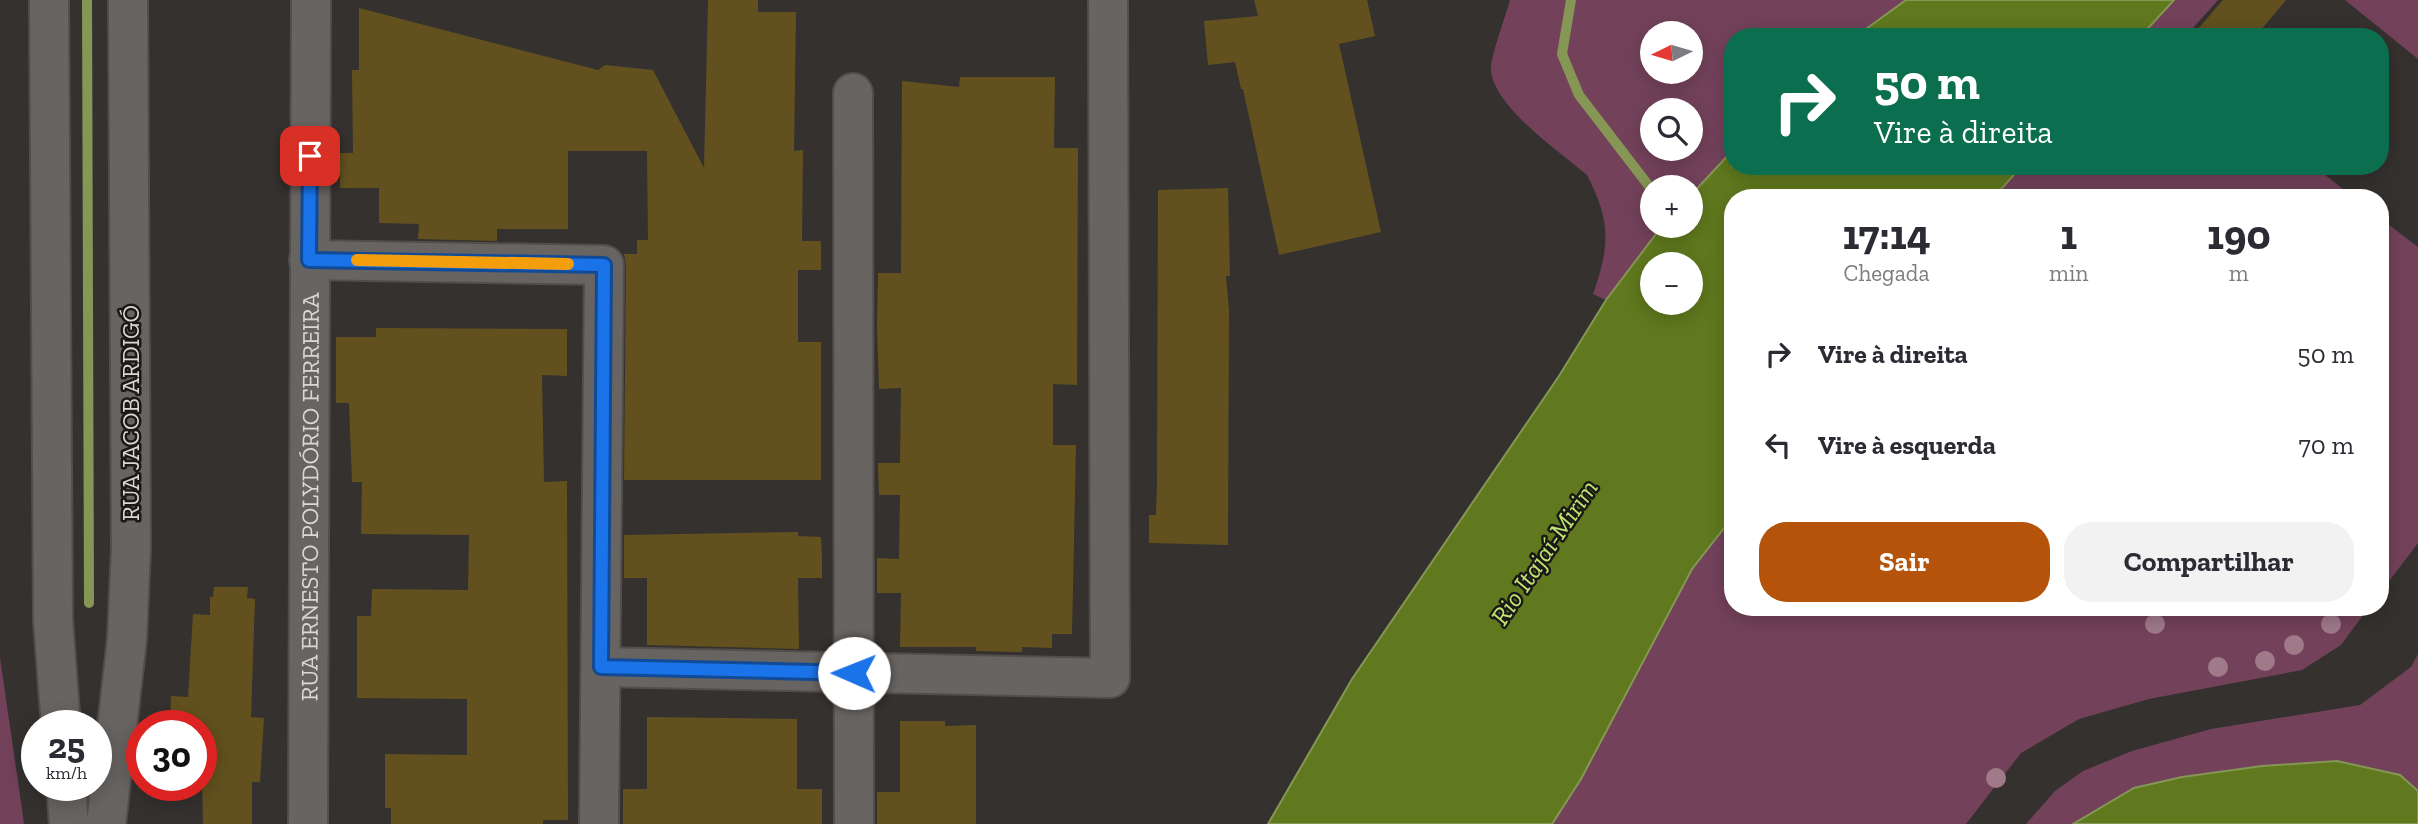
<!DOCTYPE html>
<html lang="pt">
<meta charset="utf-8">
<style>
:root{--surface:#fff;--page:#f2f2f3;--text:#2b2b33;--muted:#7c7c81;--accent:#b45309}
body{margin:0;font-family:"Zilla Slab",serif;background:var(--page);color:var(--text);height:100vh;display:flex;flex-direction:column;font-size:26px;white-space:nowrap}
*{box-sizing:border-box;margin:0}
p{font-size:23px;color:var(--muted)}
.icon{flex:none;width:38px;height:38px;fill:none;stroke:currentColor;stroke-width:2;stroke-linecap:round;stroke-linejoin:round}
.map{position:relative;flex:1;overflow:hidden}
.details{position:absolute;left:1724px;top:189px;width:665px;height:427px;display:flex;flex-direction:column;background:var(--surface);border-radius:28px;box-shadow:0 4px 18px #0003}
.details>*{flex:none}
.guide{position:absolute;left:1724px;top:28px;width:665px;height:147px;border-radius:28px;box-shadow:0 4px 18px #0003;background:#0b6e4f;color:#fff;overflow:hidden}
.needle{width:46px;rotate:265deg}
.buttons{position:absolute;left:1640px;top:21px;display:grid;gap:14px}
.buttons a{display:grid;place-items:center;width:63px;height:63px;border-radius:50%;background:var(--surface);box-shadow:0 4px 18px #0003;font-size:35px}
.speed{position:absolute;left:21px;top:710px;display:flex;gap:14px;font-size:35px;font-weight:700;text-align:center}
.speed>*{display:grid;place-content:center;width:91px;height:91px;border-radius:50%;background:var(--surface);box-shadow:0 4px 18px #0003;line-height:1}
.speed small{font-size:18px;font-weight:400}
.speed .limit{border:10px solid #d22;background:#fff;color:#111}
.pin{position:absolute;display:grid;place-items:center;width:60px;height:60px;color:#fff;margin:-30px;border-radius:14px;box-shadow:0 4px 10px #0006}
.me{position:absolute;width:77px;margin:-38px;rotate:271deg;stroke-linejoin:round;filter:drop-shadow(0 0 5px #0008)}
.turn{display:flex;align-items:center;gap:24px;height:147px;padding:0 35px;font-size:32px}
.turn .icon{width:91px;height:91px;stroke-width:2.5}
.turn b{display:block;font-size:49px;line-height:60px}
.eta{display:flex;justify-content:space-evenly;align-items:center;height:119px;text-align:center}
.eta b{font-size:42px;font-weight:700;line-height:49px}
.cta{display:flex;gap:14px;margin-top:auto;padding:14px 35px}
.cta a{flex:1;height:80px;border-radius:28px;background:var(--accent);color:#fff;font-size:28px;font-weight:700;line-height:80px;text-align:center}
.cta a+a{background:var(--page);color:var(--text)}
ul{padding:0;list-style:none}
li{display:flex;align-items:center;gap:21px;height:91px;padding:0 35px}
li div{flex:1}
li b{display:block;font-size:26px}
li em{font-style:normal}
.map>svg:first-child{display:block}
.green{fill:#73425a;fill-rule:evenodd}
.water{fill:#60791e;stroke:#859655;stroke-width:2;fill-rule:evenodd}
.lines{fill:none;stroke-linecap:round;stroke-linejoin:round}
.stream{stroke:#859655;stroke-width:10}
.building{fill:#62511f}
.minor-casing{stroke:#524e4c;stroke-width:42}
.secondary-casing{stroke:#524e4c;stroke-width:42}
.minor{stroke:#686461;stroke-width:38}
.secondary{stroke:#686461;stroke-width:38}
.tree{fill:#a17a8a}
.route-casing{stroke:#114b97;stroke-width:18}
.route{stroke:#1a73e8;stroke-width:12}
.slow{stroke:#f59e0b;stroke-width:12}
.labels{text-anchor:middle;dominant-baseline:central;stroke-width:5;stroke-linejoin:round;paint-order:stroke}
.street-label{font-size:24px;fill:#dad8d6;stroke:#1b1918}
.water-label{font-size:26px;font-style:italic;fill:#c1e672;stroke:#1b1918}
</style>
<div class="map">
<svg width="2418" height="824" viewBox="0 0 2418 824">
<rect width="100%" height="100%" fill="#35312f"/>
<path class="green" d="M1510,0h396l-51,37h-123v114l-41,44 -1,-8h-38v39h10l-56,74 -13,-6c17,-48 18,-73 -6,-119 -27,-23 -96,-70 -96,-107 0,-13 15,-53 19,-68zM1652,33h38v39h-38zM1652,110h38v39h-38z
M2174,0h44l-33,37h-45z
M2345,0h73v59z
M2022,166h292l40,32h-360z
M2380,218l38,29v296l-38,50z
M1732,518v89h637l-28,38 -39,25 -153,29 -70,20 -58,34 -55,71h-414l29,-45 111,-210z
M2418,654v137l-18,-16 -63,-14 -75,5 -80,11 -48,11 -61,36h-47l29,-33 28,-20 49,-20 79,-22 149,-24 51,-38z
M0,658l23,158 1,8h-24z"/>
<path class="water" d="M1906,0h268l-34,37h-285z
M1732,151v15h290l-29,32h-261v320l-40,51 -111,210 -29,45h-284l84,-145 207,-303 47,-76 56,-74h28l1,-31zM1652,264h38v39h-38z
M2337,761l63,14 18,16v33h-345l61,-36 48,-11 80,-11z"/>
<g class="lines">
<path class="stream" d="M87,0l2,603
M1571,0l-9,54 17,41 73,95"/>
</g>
<path class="building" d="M708,0h50v12h38l-2,139 9,-1 -1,91h19v29h-23v72h23v138h-197l2,-215 -2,-11h13v-14h11l-1,-89h-79v78h-71v12l-79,-2 1,-15 -40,-1v-35h-39v-35h13l-1,-83h7v-62l239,62 7,-5 48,5 51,98z
M1254,0h113l8,36 -36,8 42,188 -102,23 -36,-166h-2l-6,-27 -27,3 -4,-44 54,-5z
M2223,0h63l-31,37h-64z
M960,77h95l-1,71h24l-1,237 -24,-1v61h23l-4,189h-20v14l-30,-1v5l-46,-1v-4h-76l1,-54h-24v-35l22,1 1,-64h-21l-1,-32h22l1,-75 -22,1 -2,-62 1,-54h23l1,-192 57,6z
M1228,188l2,88h-4l3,34 -1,235 -79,-2v-28h7l1,-31 1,-294z
M376,328l191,1v47l-25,-1 2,107 23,-1 1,339h-25v4h-152v-16h-6v-54l82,1v-56l-110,-1v-82h14l1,-27 96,1 1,-55 -108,-1 1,-52h-10l-3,-79h-13v-66h40z
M798,532v4l23,1 1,20v21h-24l1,71 -152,-4v-67h-23v-43z
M214,587h34l-1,11 8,1 -4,118 13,1 -4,64h-8v42h-49l-2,-98h-31l1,-30 17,1 5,-83 17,1v-18h3z
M647,717l150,2v70h25v35h-199v-35h24z
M900,721h45v5l31,-1v99h-99v-32h23z"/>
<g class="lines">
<g class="minor-casing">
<g id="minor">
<path d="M853,93l1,731"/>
<path d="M309,260l295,5 -5,559"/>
<path d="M601,667l509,11 -2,-678"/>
<path id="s1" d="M308,824l3,-824"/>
</g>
</g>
<g class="secondary-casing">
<path id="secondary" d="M49,0l4,620 8,106
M66,786l3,38
M106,824l21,-185 4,-91 -3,-548"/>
</g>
<use href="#minor" class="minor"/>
<use href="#secondary" class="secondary"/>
</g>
<g class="tree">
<circle cx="2155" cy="624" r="10"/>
<circle cx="2331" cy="624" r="10"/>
<circle cx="2294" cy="645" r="10"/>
<circle cx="2265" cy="661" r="10"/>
<circle cx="2218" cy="667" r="10"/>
<circle cx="1996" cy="778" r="10"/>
</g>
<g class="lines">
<g class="route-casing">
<path id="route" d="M310,156l-1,104 295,5 -3,402 253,6"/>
</g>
<use href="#route" class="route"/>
<path class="slow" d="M357,260l211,4"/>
</g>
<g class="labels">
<g class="street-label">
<text transform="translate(130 413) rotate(-90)">RUA JACOB ARDIGÓ</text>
<text stroke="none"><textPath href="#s1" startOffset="327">RUA ERNESTO POLYDÓRIO FERREIRA</textPath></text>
</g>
<g class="water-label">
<text transform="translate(1544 552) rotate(-56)">Rio Itajaí-Mirim</text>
</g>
</g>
</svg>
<div class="buttons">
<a><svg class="needle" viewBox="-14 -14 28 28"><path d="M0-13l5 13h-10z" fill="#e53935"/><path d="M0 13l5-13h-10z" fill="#7c7c81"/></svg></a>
<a><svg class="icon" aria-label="search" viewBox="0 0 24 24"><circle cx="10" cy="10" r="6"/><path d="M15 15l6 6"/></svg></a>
<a>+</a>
<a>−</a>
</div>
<div class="speed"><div>25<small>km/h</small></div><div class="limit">30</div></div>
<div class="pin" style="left:310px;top:156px;background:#d93025"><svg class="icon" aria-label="arrive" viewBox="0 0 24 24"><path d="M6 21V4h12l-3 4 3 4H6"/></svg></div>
<svg class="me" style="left:854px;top:673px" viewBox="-20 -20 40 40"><circle r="19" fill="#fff"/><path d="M0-13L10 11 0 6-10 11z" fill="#1a73e8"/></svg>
<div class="guide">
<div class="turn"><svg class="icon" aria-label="right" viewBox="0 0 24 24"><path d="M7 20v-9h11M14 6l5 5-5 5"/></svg><div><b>50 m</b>Vire à direita</div></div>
</div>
<section class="details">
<div class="eta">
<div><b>17:14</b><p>Chegada</p></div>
<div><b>1</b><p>min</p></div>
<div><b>190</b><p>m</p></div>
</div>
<ul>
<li><svg class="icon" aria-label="right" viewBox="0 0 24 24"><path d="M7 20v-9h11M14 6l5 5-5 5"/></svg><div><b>Vire à direita</b></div><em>50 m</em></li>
<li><svg class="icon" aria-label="left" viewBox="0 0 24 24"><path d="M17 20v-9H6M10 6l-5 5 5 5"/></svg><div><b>Vire à esquerda</b></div><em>70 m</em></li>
</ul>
<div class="cta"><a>Sair</a><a>Compartilhar</a></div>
</section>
</div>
